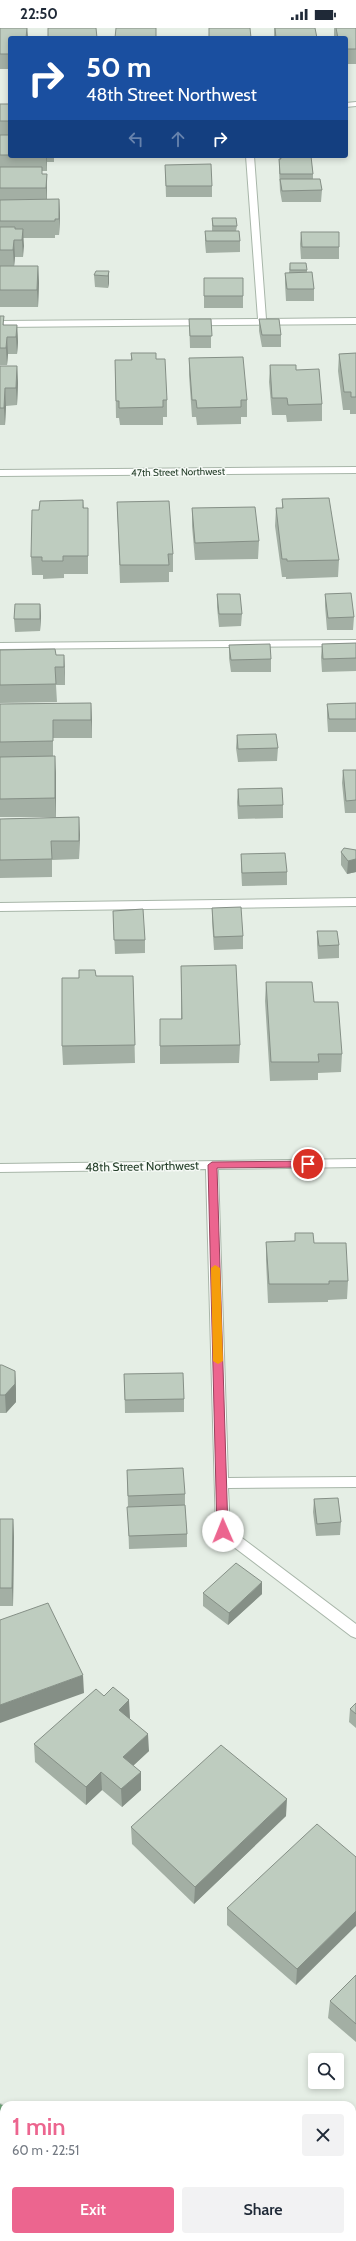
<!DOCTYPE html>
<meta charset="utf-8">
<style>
:root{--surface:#fff;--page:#f2f2f3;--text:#1f2937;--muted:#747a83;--accent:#ec658f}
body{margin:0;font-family:Cabin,sans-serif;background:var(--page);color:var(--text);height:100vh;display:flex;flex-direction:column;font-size:15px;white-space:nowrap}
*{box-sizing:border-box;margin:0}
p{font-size:13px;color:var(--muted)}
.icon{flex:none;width:22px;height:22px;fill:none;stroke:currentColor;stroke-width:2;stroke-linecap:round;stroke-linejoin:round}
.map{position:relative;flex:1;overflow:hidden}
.panel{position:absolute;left:0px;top:2073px;width:356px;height:140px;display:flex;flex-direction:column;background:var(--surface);border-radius:12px 12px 0 0;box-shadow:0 2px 6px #0003}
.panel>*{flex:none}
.hud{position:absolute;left:8px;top:8px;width:340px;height:122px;border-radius:4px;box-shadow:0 2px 6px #0003;background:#1a4fa0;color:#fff;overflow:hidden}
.tools{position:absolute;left:308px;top:2025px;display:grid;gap:8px}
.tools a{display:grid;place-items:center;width:36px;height:36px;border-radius:4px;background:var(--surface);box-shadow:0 2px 6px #0003;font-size:20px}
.pin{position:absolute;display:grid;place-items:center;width:34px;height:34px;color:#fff;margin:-17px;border:2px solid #fff;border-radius:50%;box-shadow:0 1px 4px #0007}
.me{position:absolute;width:44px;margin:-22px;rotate:359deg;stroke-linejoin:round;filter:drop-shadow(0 0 3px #0008)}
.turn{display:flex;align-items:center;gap:14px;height:84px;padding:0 12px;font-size:18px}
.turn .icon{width:52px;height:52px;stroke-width:2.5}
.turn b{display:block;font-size:28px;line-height:34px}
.lanes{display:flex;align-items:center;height:38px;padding:0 12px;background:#0003;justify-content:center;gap:20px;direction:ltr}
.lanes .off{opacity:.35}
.round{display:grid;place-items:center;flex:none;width:42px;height:42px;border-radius:4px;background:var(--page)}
.head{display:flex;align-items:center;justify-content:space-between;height:68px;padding:0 12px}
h1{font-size:24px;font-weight:600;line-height:30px;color:var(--accent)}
.action{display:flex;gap:8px;margin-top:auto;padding:8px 12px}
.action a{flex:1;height:46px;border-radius:4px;background:var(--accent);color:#fff;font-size:16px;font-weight:600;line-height:46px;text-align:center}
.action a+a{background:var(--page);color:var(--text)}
.status{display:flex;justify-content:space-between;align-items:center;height:28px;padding:0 20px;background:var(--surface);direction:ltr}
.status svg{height:11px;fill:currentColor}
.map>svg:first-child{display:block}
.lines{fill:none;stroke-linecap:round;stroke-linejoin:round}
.minor-casing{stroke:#a8b6a9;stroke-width:2}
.major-casing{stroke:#c2c9c3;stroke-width:2}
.minor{fill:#fff;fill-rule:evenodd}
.major{fill:#6ca176;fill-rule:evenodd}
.wall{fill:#a3afa4}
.shaded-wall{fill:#858f86}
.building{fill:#beccbf;stroke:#858f86}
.route{fill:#ec658f;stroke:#99425d}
.slow{fill:#f59e0b}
.labels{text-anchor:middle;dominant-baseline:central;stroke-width:3;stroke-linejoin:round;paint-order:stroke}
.far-street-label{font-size:10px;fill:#253f2a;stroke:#f6faf6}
.street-label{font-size:12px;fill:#253f2a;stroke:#f6faf6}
</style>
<div class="status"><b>22:50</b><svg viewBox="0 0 49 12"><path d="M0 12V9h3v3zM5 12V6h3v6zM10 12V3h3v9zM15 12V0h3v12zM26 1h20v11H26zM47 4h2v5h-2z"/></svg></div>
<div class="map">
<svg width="356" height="2213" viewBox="0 0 356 2213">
<rect width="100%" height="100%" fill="#e5eee5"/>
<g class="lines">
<g class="minor-casing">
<path id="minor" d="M356,74v4l-10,1v-4z
M246,128h8l12,163 90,-1v6l-356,3v-6l258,-2z
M356,439v6l-356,3v-6z
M356,612v6l-356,3v-6z
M356,870v8l-356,5v-8z
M356,1131v8l-138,2 10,309 128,-1v10l-128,1 2,41 126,95v14l-5,-2 -133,-101 -2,-4 -10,-362 -206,3v-8z"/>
</g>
<g class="major-casing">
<path id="major" d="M0,2076l4,2v18l-4,-2z
M121,2209h19l1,4h-19z"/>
</g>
<use href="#minor" class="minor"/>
<use href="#major" class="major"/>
</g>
<path class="wall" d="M0,0h27l1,10h-18v31h-10z
M274,0h41l2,10h-43z
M334,0h22v36h-10v-26h-12z
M0,76h10v52h44v6h-7v9h-5v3h5v25h12l1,17 -1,19h-4v3h-32v19h-8l-1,9h24l1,17 -1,24h-38z
M280,128h31l2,18v5l9,11 -1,12h-39l-2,-11 -1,-21v-11h1z
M165,137l47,21v11h-46z
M212,190l25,8 -1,5 4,10v11l-34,1 -1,-10v-12h7z
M301,204l38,15v12h-38l-1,-15z
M290,235l17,7v2l7,17v12h-28l-1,-17v-11h4z
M109,243v12l-1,5 -13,-1 -1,-12z
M204,250l39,18v12h-39z
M0,288l4,9h13l1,17 -1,12h-9l-1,11h-7z
M189,291h22v29h-21z
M259,291l22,16v12h-19l-3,-16z
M131,325l25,6 11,41v17h-4v8h-43l-1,-7h-3l-1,-58h16z
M356,325v61h-6v-4h-7l-5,-39 1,-17z
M189,330l58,42v17h-6v7l-44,1 -1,-8h-4l-3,-42z
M270,337l26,5 26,34v17l-35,1 -1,-7h-14l-3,-33z
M0,338h17l1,17 -1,22 -11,1 -1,19h-5z
M282,471l57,61 -1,17 -52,2v-2h-4l-7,-51 1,-18h6z
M83,472l1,8h4v66h-24v4l-21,1v-4h-11l-1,-18 8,-47z
M117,474l56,52v18h-4v10l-49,1z
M192,480l67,33 -1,18 -63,1 -3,-34z
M217,566l25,20 -1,12 -22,1 -2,-20z
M325,566l29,23 -1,13h-26l-2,-24z
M40,576l1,12 -1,15 -25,1 -1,-13z
M356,615v28l-34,1 -1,-15 1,-13z
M229,617l42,14v13h-40l-2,-14z
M0,622l56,5h8l1,30h-9l1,17 -57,1z
M91,675l1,35h-39v18l3,18v43h-56v-113z
M356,675v29h-28l-1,-15v-13z
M237,707l41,13 -1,13 -39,1 -2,-14z
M343,742h13v43h-11l-3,-30z
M238,761l45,16v13l-45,1 -1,-17z
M79,789v42l-27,1v17l-52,1v-59z
M356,822v22l-9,2 -6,-9v-13z
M241,826l46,18v13l-45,1 -1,-19z
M212,880l31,28v13l-29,1 -2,-29z
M113,883l32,29v13l-30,1z
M317,903l22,14v13l-21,1 -1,-15z
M181,938l59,79 -1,18 -79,1v-45h21z
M96,948h37l2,87 -72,2 -1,-19 17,-68z
M266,954l48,20 28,52 -1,18 -23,1v7l-48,1 -5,-80z
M295,1205l19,10 34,38 -1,18 -19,1v2l-60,1 -2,-43v-18l29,-1z
M0,1337l15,6 1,18v13l-10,11h-6z
M124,1346l60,25v13l-59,1z
M127,1442l58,24v11l2,29v13l-58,2 -1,-29v-13z
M314,1471l27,23 -1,13 -24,1 -3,-24z
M0,1491h13l1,18 -1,69h-13z
M203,1565l59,1 -34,31 -25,-19z
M104,1668l25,4v18l20,33 -16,15 8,6v18l-19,17 -20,-17 -16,15 -51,-43 -1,-18z
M356,1675v25l-7,-6 1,-13z
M286,1788l-92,88 -62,-60 -1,-17z
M356,1829l-60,128 -69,-60v-17z
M356,1947v67l-28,-24 2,-17z"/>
<path class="shaded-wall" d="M27,0l1,10h-2z
M46,128h1v15z
M47,146v30l-1,-16z
M59,171l1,17 -1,19z
M23,201l1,17 -1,11 -1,-17z
M14,212l1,17 -1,10 -1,-17z
M38,238l1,17 -1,24 -1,-17z
M109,243v12l-1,5v-12z
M17,297l1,17 -1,12 -1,-17z
M7,309l1,17 -1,11 -1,-17z
M17,338l1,17 -1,22 -1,-17z
M5,360l1,18 -1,19 -1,-17z
M40,576l1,12 -1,15z
M64,627l1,18v12l-1,-18z
M91,675l1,18v17l-1,-18z
M55,728l1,18v43l-1,-19z
M79,789l1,18 -1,24z
M356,831v13l-9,2 1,-13z
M15,1343l1,18v13l-10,11 -1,-18z
M13,1491l1,18 -1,69 -1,-18z
M262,1554v12l-34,31 1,-12z
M83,1647l1,18 -84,30v-18z
M129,1672l1,18 -11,10v-18z
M148,1706l1,17 -26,24v-18z
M101,1744l1,18 -16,15v-18z
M141,1744v18l-19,17 -1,-18z
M287,1771l-1,17 -92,88 1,-17z
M356,1883v15l-60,59 1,-16z"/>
<path class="building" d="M0,0h27l-1,10h-16v16h-10z
M48,0h48l1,10h-49z
M116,0h40v10h-41z
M209,0h41l1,10h-42z
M275,0h40l2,10h-44h3z
M336,0h20v21h-10v-11h-8z
M0,76h10v17h-10z
M0,107h10v20h-10z
M280,128h31l2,18h-33l-1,-15h2z
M211,136l1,22h-46l-1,-21z
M0,139h42v7h5l-1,14h-46z
M280,151h40l2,11 -40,1z
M59,171v20h-4v2h-55v-21z
M212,190h24l1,8h-24z
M0,199h15v2h8l-1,11h-8l-1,10h-13z
M205,203h34l1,10h-34z
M301,204h38v15h-37z
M290,235h16l1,7h-17z
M0,238h38l-1,24h-37z
M96,243h13l-1,5 -14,-1z
M312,244l2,17h-27l-2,-16z
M204,250h39v18h-39z
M0,288h4l-1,9h14l-1,12h-9l-1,11h-6z
M189,291h22l1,17h-22z
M259,291h20l2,16h-19z
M131,325h25v6h9l2,41h-4v7l-44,1v-7h-3l-1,-41h17z
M356,325v44h-5v-5h-7l-5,-38z
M243,329l4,43h-6v7l-44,1 -1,-8h-4l-3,-42z
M270,337h26v5l23,-1 3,35 -34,1 -1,-7h-15z
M0,338h17l-1,22h-11l-1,20h-4z
M329,470l10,62 -52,1v-2h-5l-6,-51h7l-1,-9z
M83,472v8h5v48h-25v5h-21v-4h-11l1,-47h7l1,-9z
M169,473l4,53h-5l1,11h-49l-3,-63z
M255,479l4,34 -64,2 -3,-35z
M351,565l3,24 -26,1 -3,-24z
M217,566h23l2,20h-23z
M15,576h25v15h-26z
M356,615v15l-33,1 -1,-15z
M270,616l1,15 -40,1 -2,-15z
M55,621l1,6h8v12h-9l1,17 -56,1v-35z
M91,675v17h-38v21l-53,1v-38z
M356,675v16h-27l-2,-15z
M276,706l2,14 -40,1 -1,-14z
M55,728v42l-55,1v-42z
M343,742h13v30l-10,1z
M282,760l1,17 -44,1 -1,-17z
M79,789v24h-28l1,18 -52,1v-41z
M344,820l12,2v9l-8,2 -7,-9z
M285,825l2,19 -45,1 -1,-19z
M241,879l2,29 -29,1 -2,-29z
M143,881l2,31h-31l-1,-29z
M317,903h20l2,14 -20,1z
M236,937l4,80 -80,1v-27h22l-1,-53z
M79,942h16l1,6h37l2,69 -73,1v-68h17z
M266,954h46l2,20h24l4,52h-24l1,8h-48z
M295,1205h18l1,10h32l2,38h-19v3h-60l-3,-42 29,-1z
M0,1337h2l13,6v13l-10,11h-5z
M183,1345l1,26 -59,1 -1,-26z
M183,1440l2,26 -57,2 -1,-26z
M338,1470l3,24 -24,2 -3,-25z
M185,1477l2,29 -58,2 -2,-29z
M0,1491h13l-1,69h-12z
M236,1535l26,19 -33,31 -26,-20z
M48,1575l35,72 -83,30v-85z
M113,1659l16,13 -10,10 29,24 -25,23 18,15 -20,17 -20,-17 -15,15 -52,-43 62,-55 8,7z
M356,1675v11l-6,-5z
M221,1717l66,54 -92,88 -64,-60z
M317,1796l39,33v54l-59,58 -70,-61z
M356,1947v49l-26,-23z"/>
<path class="route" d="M308,1133l5,3 -5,3 -91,1 11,363 -5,4 -6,-4 -9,-366 4,-3z"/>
<path class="slow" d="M215,1237l5,3 3,93 -5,3 -5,-3 -2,-93z"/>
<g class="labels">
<g class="far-street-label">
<text transform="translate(178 444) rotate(-1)">47th Street Northwest</text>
</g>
<g class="street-label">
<text transform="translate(142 1138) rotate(-1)">48th Street Northwest</text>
</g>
</g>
</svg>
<div class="tools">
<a><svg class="icon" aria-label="search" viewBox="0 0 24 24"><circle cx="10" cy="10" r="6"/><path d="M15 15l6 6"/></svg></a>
</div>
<div class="pin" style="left:308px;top:1136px;background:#d93025"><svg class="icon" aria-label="arrive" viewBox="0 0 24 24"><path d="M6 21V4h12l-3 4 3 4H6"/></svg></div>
<svg class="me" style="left:223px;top:1503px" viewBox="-20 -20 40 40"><circle r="19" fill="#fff"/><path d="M0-13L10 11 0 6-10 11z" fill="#ec658f"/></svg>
<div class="hud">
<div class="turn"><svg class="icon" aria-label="right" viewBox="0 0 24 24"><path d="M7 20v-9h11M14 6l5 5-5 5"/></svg><div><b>50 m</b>48th Street Northwest</div></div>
<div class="lanes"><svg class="icon off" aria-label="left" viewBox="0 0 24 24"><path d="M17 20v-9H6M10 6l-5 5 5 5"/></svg><svg class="icon off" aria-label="ahead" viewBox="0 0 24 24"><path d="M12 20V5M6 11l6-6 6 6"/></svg><svg class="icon" aria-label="right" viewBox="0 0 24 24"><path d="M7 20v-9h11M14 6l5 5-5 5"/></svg></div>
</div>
<section class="panel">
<div class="head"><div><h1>1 min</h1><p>60 m · 22:51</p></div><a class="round"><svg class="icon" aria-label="close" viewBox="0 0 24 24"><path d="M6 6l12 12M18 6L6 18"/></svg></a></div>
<div class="action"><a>Exit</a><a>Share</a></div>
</section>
</div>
